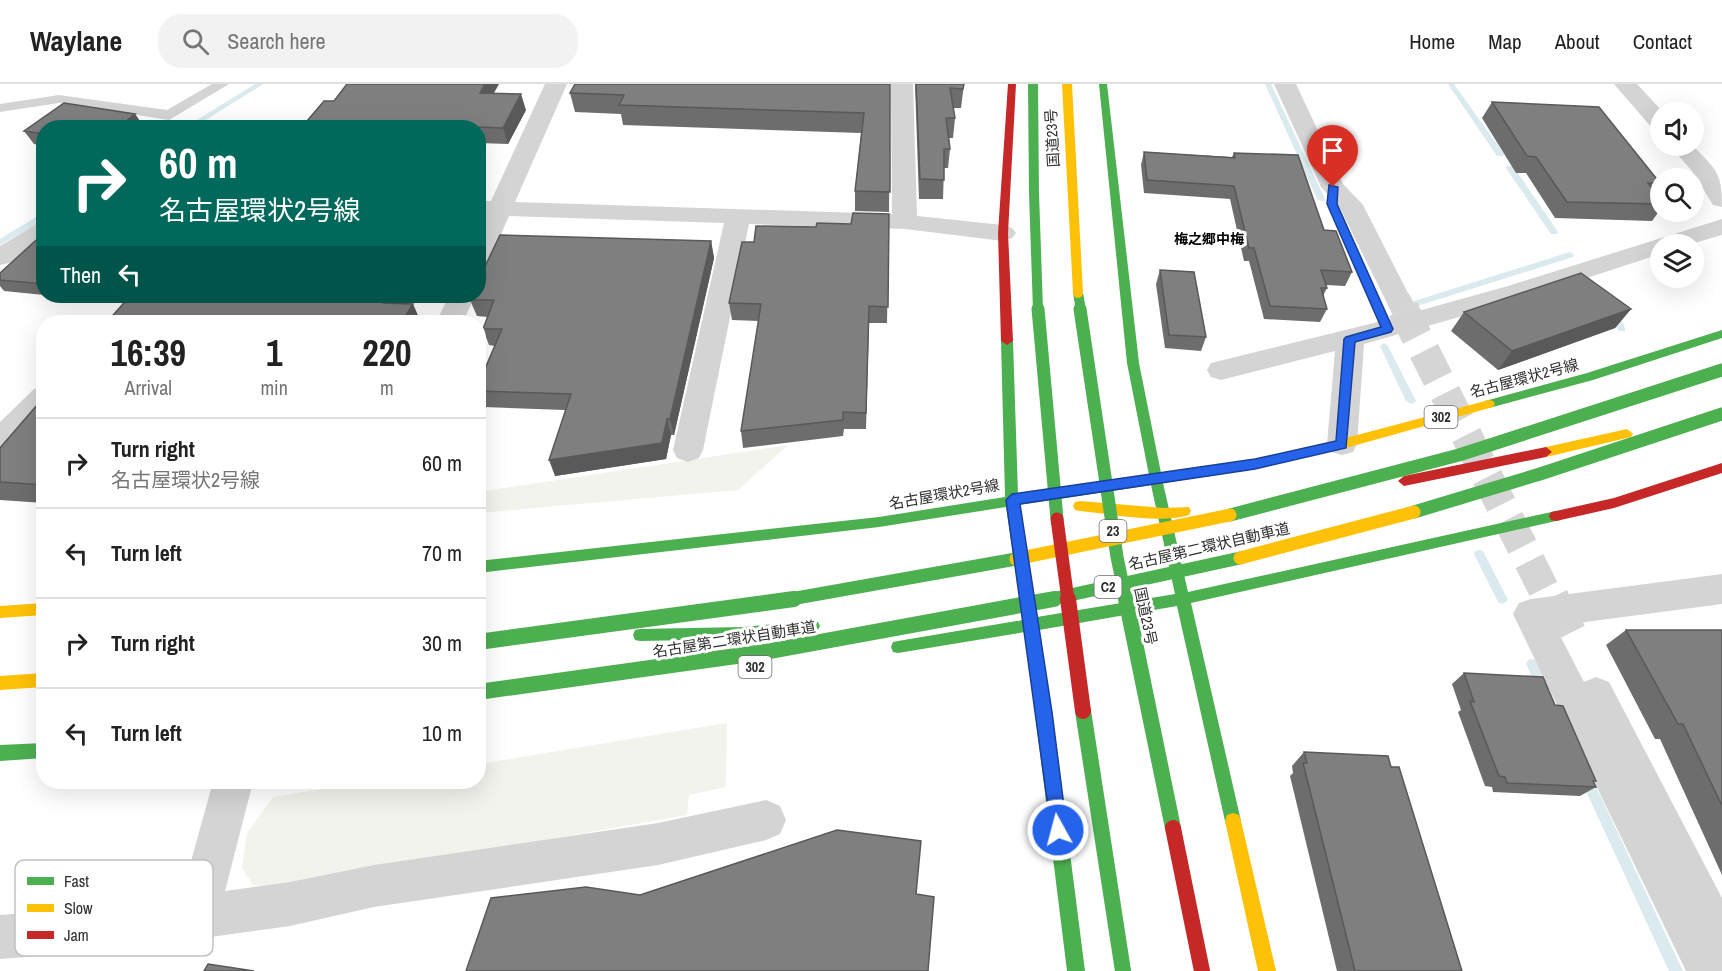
<!DOCTYPE html>
<meta charset="utf-8">
<style>
:root{--surface:#fff;--page:#f2f2f2;--text:#222;--muted:#767676;--line:#e0e0e0}
body{margin:0;font-family:"Archivo Narrow","Noto Sans JP",sans-serif;background:var(--page);color:var(--text);height:100vh;display:flex;flex-direction:column;font-size:22px;white-space:nowrap}
*{box-sizing:border-box;margin:0}
p{font-size:20px;color:var(--muted)}
.icon{flex:none;width:33px;height:33px;fill:none;stroke:currentColor;stroke-width:2;stroke-linecap:round;stroke-linejoin:round}
.map{position:relative;flex:1;overflow:hidden}
.side{position:absolute;left:36px;top:231px;width:450px;height:474px;display:flex;flex-direction:column;background:var(--surface);border-radius:24px;box-shadow:0 6px 24px #0002}
.side>*{flex:none}
.hud{position:absolute;left:36px;top:36px;width:450px;height:183px;border-radius:24px;box-shadow:0 6px 24px #0002;background:#00695c;color:#fff;overflow:hidden}
.tools{position:absolute;left:1650px;top:18px;display:grid;gap:12px}
.tools a{display:grid;place-items:center;width:54px;height:54px;border-radius:50%;background:var(--surface);box-shadow:0 6px 24px #0002;font-size:30px}
.pin{position:absolute;display:grid;place-items:center;width:51px;height:51px;color:#fff;margin:-62px -26px;border-radius:50% 50% 50% 0;rotate:-45deg;box-shadow:0 0 6px #0007}
.pin .icon{rotate:45deg}
.me{position:absolute;width:66px;margin:-33px;rotate:353deg;stroke-linejoin:round;filter:drop-shadow(0 0 4px #0008)}
.turn{display:flex;align-items:center;gap:21px;height:126px;padding:0 24px;font-size:27px}
.turn .icon{width:78px;height:78px;stroke-width:2.5}
.turn b{display:block;font-size:42px;line-height:51px}
.then{display:flex;align-items:center;height:57px;padding:0 24px;background:#0003;gap:12px;font-size:22px}
.eta{display:flex;justify-content:space-evenly;align-items:center;height:102px;text-align:center}
.eta b{font-size:36px;font-weight:700;line-height:42px}
ul{padding:0;list-style:none}
li{display:flex;align-items:center;gap:18px;height:90px;padding:0 24px;border-top:2px solid var(--line)}
li div{flex:1}
li b{display:block;font-size:22px}
li em{font-style:normal}
header{display:flex;align-items:center;gap:36px;box-sizing:border-box;height:84px;padding:0 30px;background:var(--surface);border-bottom:2px solid var(--line)}
header strong{font-size:28px}
nav{display:flex;gap:33px;margin-inline-start:auto;font-size:21px}
.search{width:420px;height:54px;background:var(--page);display:flex;align-items:center;gap:15px;box-sizing:border-box;padding:0 21px;border-radius:24px;color:var(--muted);font-size:22px}
.map>svg:first-child{display:block}
.green{fill:#f2f3ed}
.lines{fill:none;stroke-linecap:round;stroke-linejoin:round}
.stream{fill:#daeaee;fill-rule:evenodd}
.street-tunnel-far2{stroke:#d5d5d5;stroke-width:24;stroke-dasharray:24 12;stroke-linecap:butt}
.street-tunnel-far1{stroke:#d5d5d5;stroke-width:31;stroke-dasharray:31 16;stroke-linecap:butt}
.street-tunnel{stroke:#d5d5d5;stroke-width:40;stroke-dasharray:40 20;stroke-linecap:butt}
.lane{fill:#d4d4d4;fill-rule:evenodd}
.street{fill:#d4d4d4;fill-rule:evenodd}
.fast{fill:#4caf50;fill-rule:evenodd}
.slow{fill:#ffc107;fill-rule:evenodd}
.jam{fill:#c62828;fill-rule:evenodd}
.fast-bridge-far2{stroke:#4caf50;stroke-width:10}
.fast-bridge-far1{stroke:#4caf50;stroke-width:13}
.fast-bridge{stroke:#4caf50;stroke-width:16}
.slow-bridge-far1{stroke:#ffc107;stroke-width:10}
.slow-bridge{stroke:#ffc107;stroke-width:13}
.jam-bridge-far1{stroke:#c62828;stroke-width:13}
.jam-bridge{stroke:#c62828;stroke-width:16}
.wall{fill:#6d6d6d}
.shaded-wall{fill:#595959}
.building{fill:#7f7f7f;stroke:#595959;stroke-width:1.5}
.route{fill:#2563eb;stroke:#184099;stroke-width:1.5}
.labels{text-anchor:middle;dominant-baseline:central;stroke-width:6;stroke-linejoin:round;paint-order:stroke}
.far-neighbourhood-label{font-size:14px;font-weight:bold;fill:#000;stroke:#fff}
.shield{fill:#fff;stroke:#6d6d6d;stroke-width:1.5}
.shield-label{font-size:14px;font-weight:bold;fill:#2f2f2f}
.street-label{font-size:15px;fill:#2f2f2f;stroke:#fff}
.key{fill:#fff;stroke:#c1c1c1;stroke-width:1.5}
.key-label{font-size:16px;fill:#2f2f2f}
</style>
<header>
<strong>Waylane</strong>
<div class="search"><svg class="icon" aria-label="search" viewBox="0 0 24 24"><circle cx="10" cy="10" r="6"/><path d="M15 15l6 6"/></svg>Search here</div>
<nav><a>Home</a><a>Map</a><a>About</a><a>Contact</a></nav>
</header>
<div class="map">
<svg width="1722" height="887" viewBox="0 0 1722 887">
<rect width="100%" height="100%" fill="#fff"/>
<path class="green" d="M788,361l-50,45 -259,23v-21z
M727,639l-1,64 -37,8 -2,20 -408,72 -26,-2 -11,-17 5,-35 26,-36 96,-15h109l1,-18z"/>
<g class="lines">
<path class="stream" d="M255,0h8l-70,44h-9z
M1265,0h6l54,115 -1,2h-3l-4,-2z
M1448,0h6l50,70 -1,2h-6z
M1507,82h6l45,66 -1,2h-6l-45,-66z
M41,130h3v6l-44,25v-6z
M1570,168l4,3 -1,2 -159,50h-6l-1,-2 1,-2z
M1611,227c6,2 15,14 14,20h-6l-11,-15 -1,-2z
M1384,259l4,3 28,55 -2,2 -3,1 -5,-3 -26,-55z
M1479,466l4,1 23,45 2,3 -2,3 -4,2 -4,-2 -24,-48 1,-3z
M1532,575l4,1 14,28 -2,4 -4,1 -4,-1 -14,-28 2,-4z
M1586,688l4,2 93,197h-14l-89,-193 2,-4z"/>
<path class="street-tunnel-far2" d="M1398,215l6,11"/>
<path class="street-tunnel-far1" d="M1403,225l146,291"/>
<path class="street-tunnel" d="M1549,515l21,42"/>
<path class="lane" d="M212,0h17l-60,36 -110,-17 -59,9v-8l59,-9 108,15z"/>
<path class="street" d="M545,0h22l-52,118 377,12 -1,-130h22l4,132 86,9 9,3 4,5 -4,5 -9,3 -98,-12 -156,-5 -46,226 -4,8 -11,4 -11,-4 -4,-8 51,-227 -215,-7 -18,41 -4,6 -9,2v-37l6,-12 -6,-1v-14h13z
M1274,0h22l47,100 20,21 48,94 -3,6 -10,3 -10,-3 -3,-6 -45,-91 -19,-21z
M1614,0h23l26,28h-3v18l-8,-2z
M1670,62h23c24,24 29,27 29,61l-9,-2 -21,-34z
M1722,135v16l-31,9h-31v10l-134,44 -162,46 -7,100 -4,8 -11,3 -11,-3 -4,-8 8,-93 -114,29 -10,-3 -4,-7 4,-7 175,-43 122,-34z
M44,139v18l-35,22 -9,2v-19l35,-21z
M449,212h26l-12,26h-27z
M44,302v29l-33,34 -11,3v-30l34,-33z
M1722,490v30l-167,22 29,56 12,-5 13,5 113,216v73h-36l-173,-357 6,-11 12,-4z
M213,698h40l-28,109 65,-9 84,-17 284,-42 108,-23 14,6 6,14 -6,14 -14,6 -108,25 -284,42 -84,19 -183,25 -107,8v-44l107,-8 74,-10z"/>
<path class="fast" d="M1099,0h8l32,279 22,110 7,1 1,4 -6,5 25,109 368,-81 5,1 2,4 -2,4 -5,1 -365,82 50,218 -2,6 -6,2 -6,-2 -2,-6 -48,-215 -138,24 13,82 33,259h-18l-42,-339 -127,21 -5,-1 -2,-5 2,-5 5,-1 125,-21 -17,-113 -127,20 -401,46v-12l401,-44 126,-20 -4,-156 6,-4 6,4 5,154 131,-20 -22,-112zM1151,401l24,109 -138,23 -18,-112z
M1722,246v8l-129,42 -104,28 -6,-4 2,-3 102,-28z
M813,536l5,2 2,4 -2,4 -5,2 -69,7 -104,2 -5,-1 -2,-5 2,-5 5,-1 104,-2z
M44,659v15l-44,3v-16z"/>
<path class="slow" d="M1489,316l4,1 2,3 -2,3 -151,42 -87,20 -92,14 -6,-5 6,-5 92,-14 87,-20z
M1627,345l6,5 -2,3 -85,20 -6,-5 6,-5z
M1080,417l84,7 25,-1 2,4 -2,4c-28,9 -79,-1 -109,-4l-5,-1 -2,-4 2,-4z
M44,519v12l-44,3v-12z
M44,589v14l-44,3v-14z
M1233,729l6,2 2,6 35,150h-18l-33,-150 2,-6z"/>
<path class="jam" d="M1008,0h8l-8,149 5,108 -6,4 -6,-4 -3,-108z
M1546,363l6,5 -6,5 -142,29 -6,-5 6,-5z
M1722,379v10l-108,35 -58,13 -5,-1 -2,-4 2,-4 5,-1 58,-13z"/>
<path class="fast-bridge-far2" d="M1033,0l1,109 4,117
M1078,209l3,17"/>
<path class="fast-bridge-far1" d="M1038,225l19,210
M1080,225l37,248 9,43
M1414,428l126,-38 182,-60
M1230,431l229,-60 263,-85
M785,516l231,-41
M1047,516l193,-42"/>
<path class="fast-bridge" d="M1126,515l47,229
M478,558l316,-43
M478,608l287,-40 289,-53
M1083,627l40,260"/>
<path class="slow-bridge-far1" d="M1067,0l11,209"/>
<path class="slow-bridge" d="M1240,474l174,-46
M1016,475l214,-44"/>
<path class="jam-bridge-far1" d="M1057,435l11,81"/>
<path class="jam-bridge" d="M1068,515l15,112
M1173,744l29,143"/>
</g>
<path class="wall" d="M890,0l-1,128 -34,-1v-20l6,-58 -238,-8 -2,-11 -46,-2 -5,-19z
M915,0h49l-3,24h-8l2,10 -2,20h-4l1,11 -2,19h-4l-1,31h-24z
M494,10l32,16 -18,34 -30,-1v-15h-177l33,-27z
M1492,18l168,81 -6,9 6,7v11l-8,11 -97,-3 -29,-45h-10l-34,-55z
M64,19l71,11 9,13 -100,1v18l-10,-2 -10,-13z
M1144,68l88,5 2,-4 90,77 28,42 -7,14 -19,-1 1,3 -4,8 4,13 -7,13 -56,-3 -15,-58h-5l-14,-62 -86,-6 -3,-28z
M889,130l-2,109h-18l-3,106h-22l-1,7 -100,12 -2,-17 18,-110 -27,-1 -3,-17 25,-61 62,-15 35,-3z
M44,149v62l-40,-4 -4,-5v-13z
M711,157l3,17 -40,177h-3l-5,24 -111,17 10,-66 -81,-3 -6,-12v-10l17,-39 -6,-1 -6,-16 5,-12 -11,-1 -7,-16z
M1160,186l46,67 -5,14 -36,-3 -9,-64z
M1631,225l-16,19 -117,42 -47,-39 13,-19z
M44,313v106l-44,-3v-52z
M1626,546h96v245l-62,-136h-5l-49,-94z
M1464,589l91,32 41,76 -3,1 3,5 -16,9 -87,-4 -1,-5 -7,-1 -27,-74 3,-2 -9,-26z
M1304,668l87,15 71,204h-125l-47,-195 3,-3 -1,-7z"/>
<path class="shaded-wall" d="M485,0h14l-14,25 -5,-16z
M521,10l5,16 -18,34 -5,-16z
M135,30l9,13 -1,1h-26z
M711,157l3,17 -40,177 -4,-16z
M389,212h22l-15,26 -12,-19z
M413,220l8,18h-19z
M1631,225l-16,19 -117,42 14,-19z
M667,335l4,16 -5,24 -111,17 -6,-16z"/>
<path class="building" d="M347,0h138l-5,9 41,1 -18,34 -109,-4 -3,4h-90l23,-27h10z
M575,0h315v108l-35,-1 9,-78 -245,-8 5,-10 -54,-2z
M916,0h48l-1,5 -13,-1 5,30h-9l4,31h-6v31l-24,-1z
M1492,18l107,5 61,76h-12l12,16v5l-93,-2 -31,-45 -9,-1z
M64,19l71,11 -18,14h-73v6l-20,-3z
M1144,68l91,6 -1,-5 64,2 26,75 12,1 16,41 -31,-2 6,18h-6l6,21 -57,-3 -16,-58h-5l-15,-62 -87,-6z
M853,129l36,1 -1,93 -19,-1 -3,107 -23,-1v8l-102,11 20,-127 -32,-1 13,-61h12l2,-16 60,1 1,-4 34,1z
M44,149v51l-44,-4v-7z
M500,151l211,6 -41,178h-3l-5,24 -113,17 22,-66 -93,-3v-6l24,-56h-19l11,-29h-24l2,-4h6v-15z
M1160,186l34,2 12,65 -37,-2z
M1581,189l50,36 -119,42 -48,-39z
M130,212h259l-5,7 29,1 -11,18h-295z
M44,313v88l-44,-3v-34z
M1626,546h96v176l-39,-82h-5z
M1464,589l79,4 12,28 8,1 33,75h-3l3,6 -89,-4 -2,-6 -6,-1 -29,-75 4,1z
M1304,668l84,4 3,11h8l63,204h-107l-52,-208h4z
M837,746l84,11 -5,53 18,3 -6,74h-462l25,-73 95,-11 54,8z
M208,880l46,7h-50z"/>
<path class="route" d="M1329,101l9,2 -1,17 56,125 -2,3 -36,10 -9,106 -91,21 -235,35 32,208 15,118 -3,6 -6,2 -6,-2 -46,-336 6,-6 243,-35 81,-18 8,-102 2,-2 35,-10 -54,-123z"/>
<g class="labels">
<g class="far-neighbourhood-label">
<text x="1209" y="155">梅之郷中梅</text>
</g>
<g class="shield">
<rect x="1424.5" y="322" width="33" height="22" rx="4.5"/>
<rect x="1099.5" y="436" width="27" height="22" rx="4.5"/>
<rect x="1094.5" y="492" width="27" height="22" rx="4.5"/>
<rect x="738.5" y="572" width="33" height="22" rx="4.5"/>
</g>
<g class="shield-label">
<text x="1441" y="333">302</text>
<text x="1113" y="447">23</text>
<text x="1108" y="503">C2</text>
<text x="755" y="583">302</text>
</g>
<g class="street-label">
<text transform="translate(1052 54) rotate(-93)">国道23号</text>
<text transform="translate(1524 294) rotate(-15)">名古屋環状2号線</text>
<text transform="translate(944 410) rotate(-10)">名古屋環状2号線</text>
<text transform="translate(1209 462) rotate(-13)">名古屋第二環状自動車道</text>
<text transform="translate(1146 532) rotate(78)">国道23号</text>
<text transform="translate(734 555) rotate(-9)">名古屋第二環状自動車道</text>
</g>
</g>
<rect x="15" y="776" width="198" height="96" rx="9" class="key"/>
<rect x="27" y="793" width="27" height="8" fill="#4caf50"/>
<rect x="27" y="820" width="27" height="8" fill="#ffc107"/>
<rect x="27" y="847" width="27" height="8" fill="#c62828"/>
<g class="key-label">
<text x="64" y="803">Fast</text>
<text x="64" y="830">Slow</text>
<text x="64" y="857">Jam</text>
</g>
</svg>
<div class="tools">
<a><svg class="icon" aria-label="sound" viewBox="0 0 24 24"><path d="M4 9h4l5-4v14l-5-4H4zM17 9q2 3 0 6"/></svg></a>
<a><svg class="icon" aria-label="search" viewBox="0 0 24 24"><circle cx="10" cy="10" r="6"/><path d="M15 15l6 6"/></svg></a>
<a><svg class="icon" aria-label="layers" viewBox="0 0 24 24"><path d="M12 4l9 5-9 5-9-5zM3 14l9 5 9-5"/></svg></a>
</div>
<div class="pin" style="left:1333px;top:103px;background:#d93025"><svg class="icon" aria-label="arrive" viewBox="0 0 24 24"><path d="M6 21V4h12l-3 4 3 4H6"/></svg></div>
<svg class="me" style="left:1058px;top:746px" viewBox="-20 -20 40 40"><circle r="17" fill="#2563eb" stroke="#fff" stroke-width="3"/><path d="M0-11L8 9 0 5-8 9z" fill="#fff"/></svg>
<div class="hud">
<div class="turn"><svg class="icon" aria-label="right" viewBox="0 0 24 24"><path d="M7 20v-9h11M14 6l5 5-5 5"/></svg><div><b>60 m</b>名古屋環状2号線</div></div>
<div class="then">Then<svg class="icon" aria-label="left" viewBox="0 0 24 24"><path d="M17 20v-9H6M10 6l-5 5 5 5"/></svg></div>
</div>
<section class="side">
<div class="eta">
<div><b>16:39</b><p>Arrival</p></div>
<div><b>1</b><p>min</p></div>
<div><b>220</b><p>m</p></div>
</div>
<ul>
<li><svg class="icon" aria-label="right" viewBox="0 0 24 24"><path d="M7 20v-9h11M14 6l5 5-5 5"/></svg><div><b>Turn right</b><p>名古屋環状2号線</p></div><em>60 m</em></li>
<li><svg class="icon" aria-label="left" viewBox="0 0 24 24"><path d="M17 20v-9H6M10 6l-5 5 5 5"/></svg><div><b>Turn left</b></div><em>70 m</em></li>
<li><svg class="icon" aria-label="right" viewBox="0 0 24 24"><path d="M7 20v-9h11M14 6l5 5-5 5"/></svg><div><b>Turn right</b></div><em>30 m</em></li>
<li><svg class="icon" aria-label="left" viewBox="0 0 24 24"><path d="M17 20v-9H6M10 6l-5 5 5 5"/></svg><div><b>Turn left</b></div><em>10 m</em></li>
</ul>
</section>
</div>
